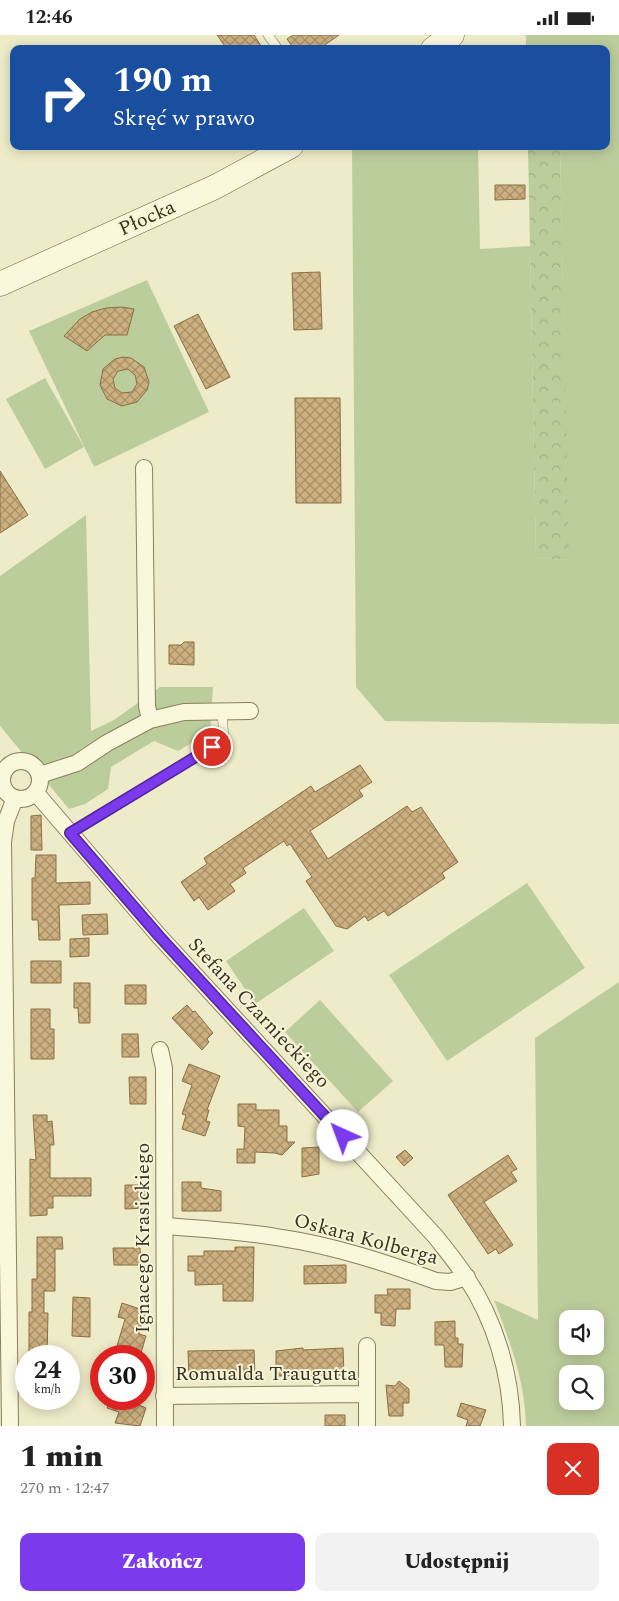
<!DOCTYPE html>
<html lang="pl">
<meta charset="utf-8">
<style>
:root{--surface:#fff;--page:#f2f2f2;--text:#222;--muted:#767676;--accent:#7c3aed}
body{margin:0;font-family:Spectral,serif;background:var(--page);color:var(--text);height:100vh;display:flex;flex-direction:column;font-size:19px;white-space:nowrap}
*{box-sizing:border-box;margin:0}
p{font-size:16px;color:var(--muted)}
.icon{flex:none;width:28px;height:28px;fill:none;stroke:currentColor;stroke-width:2;stroke-linecap:round;stroke-linejoin:round}
.map{position:relative;height:1391px;overflow:hidden}
.panel{display:flex;flex-direction:column;background:var(--surface);flex:1}
.panel>*{flex:none}
.guide{position:absolute;left:10px;top:10px;width:600px;height:105px;border-radius:10px;box-shadow:0 2px 12px #0003;background:#1a4fa0;color:#fff;overflow:hidden}
.controls{position:absolute;left:559px;top:1275px;display:grid;gap:10px}
.controls a{display:grid;place-items:center;width:45px;height:45px;border-radius:10px;background:var(--surface);box-shadow:0 2px 12px #0003;font-size:25px}
.speed{position:absolute;left:15px;top:1310px;display:flex;gap:10px;font-size:25px;font-weight:700;text-align:center}
.speed>*{display:grid;place-content:center;width:65px;height:65px;border-radius:50%;background:var(--surface);box-shadow:0 2px 12px #0003;line-height:1}
.speed small{font-size:12px;font-weight:400}
.speed .limit{border:8px solid #d22;background:#fff;color:#111}
.pin{position:absolute;display:grid;place-items:center;width:42px;height:42px;color:#fff;margin:-21px;border:2px solid #fff;border-radius:50%;box-shadow:0 1px 5px #0007}
.me{position:absolute;width:55px;margin:-28px;rotate:317deg;stroke-linejoin:round;filter:drop-shadow(0 0 4px #0008)}
.turn{display:flex;align-items:center;gap:18px;height:105px;padding:0 20px;font-size:22px}
.turn .icon{width:65px;height:65px;stroke-width:2.5}
.turn b{display:block;font-size:35px;line-height:42px}
.round{display:grid;place-items:center;flex:none;width:52px;height:52px;border-radius:10px;background:var(--page)}
.overview{display:flex;align-items:center;justify-content:space-between;height:85px;padding:0 20px}
h1{font-size:30px;font-weight:800;line-height:38px}
.cta{display:flex;gap:10px;margin-top:auto;padding:10px 20px}
.cta a{flex:1;height:58px;border-radius:10px;background:var(--accent);color:#fff;font-size:20px;font-weight:800;line-height:58px;text-align:center}
.cta a+a{background:var(--page);color:var(--text)}
.status{display:flex;justify-content:space-between;align-items:center;height:35px;padding:0 25px;background:var(--surface);direction:ltr}
.status svg{height:14px;fill:currentColor}
.map>svg:first-child{display:block}
.green{fill:#bccd9c;fill-rule:evenodd}
.forest{fill:url(#forest-crowns)}
.building{fill:url(#building-cross-hatch);stroke:#8a6f43;fill-rule:evenodd}
.lines{fill:none;stroke-linecap:round;stroke-linejoin:round}
.lane-casing{stroke:#8b7f5d;stroke-width:10}
.street-casing{stroke:#8b7f5d;stroke-width:18}
.secondary-casing{stroke:#6d6040;stroke-width:25}
.lane{stroke:#f9f7dc;stroke-width:9}
.street{stroke:#f9f7dc;stroke-width:16}
.secondary{stroke:#f9f7dc;stroke-width:24}
.route-casing{stroke:#51269a;stroke-width:12}
.route{stroke:#7c3aed;stroke-width:9}
.labels{text-anchor:middle;dominant-baseline:central;stroke-width:4;stroke-linejoin:round;paint-order:stroke}
.street-label{font-size:20px;fill:#3b3320;stroke:#f6f4d8}
</style>
<div class="status"><b>12:46</b><svg viewBox="0 0 49 12"><path d="M0 12V9h3v3zM5 12V6h3v6zM10 12V3h3v9zM15 12V0h3v12zM26 1h20v11H26zM47 4h2v5h-2z"/></svg></div>
<div class="map">
<svg width="619" height="1391" viewBox="0 0 619 1391">
<defs>
<pattern id="forest-crowns" width="20" height="18" patternUnits="userSpaceOnUse" patternTransform="scale(1.25)"><rect width="20" height="18" fill="#bccd9c"/><path d="M2 6a3 3 0 1 1 6 0M12 15a3 3 0 1 1 6 0" fill="none" stroke="#a2b086"/></pattern>
<pattern id="building-cross-hatch" width="8" height="8" patternUnits="userSpaceOnUse" patternTransform="scale(1.25)"><rect width="8" height="8" fill="#ccb07f"/><path d="M0 0l8 8M0 8l8-8" fill="none" stroke="#a79068"/></pattern>
</defs>
<rect width="100%" height="100%" fill="#eeebc8"/>
<path class="green" d="M526,0h93v689l-234,-3 -29,-34 -4,-541h126l2,103 50,-3 6,312 32,2 -8,-414h46v-97h-80z
M147,245l62,132 -115,55 -65,-136z
M45,343l39,69 -39,22 -39,-70z
M86,480l5,216 23,-11 46,-33h53l-3,45 -32,19 -24,-10 -43,26 -3,22 -23,15 -16,5 -69,-83v-150z
M527,848l58,85 -138,93 -58,-86z
M304,873l30,43 -79,53 -29,-43z
M619,947v444h-93c-1,-45 -16,-84 -32,-126l44,20 -3,-282zM568,1284h27v27h-27zM568,1339h27v27h-27z
M320,965l73,81 -35,31 -73,-80z"/>
<path class="forest" d="M528,111h32l9,414 -33,-2z"/>
<path class="building" d="M217,0h37l9,14h-36z
M293,0h46l-20,14h-25l-7,-10z
M495,150h30v14l-30,1z
M320,237l2,57 -28,1 -2,-57z
M122,272l12,2 -7,26h-22l-18,16 -23,-15 16,-17 12,-7 14,-4z
M198,279l32,63 -24,12 -32,-63z
M123,322l8,1 13,9 5,15 -2,8 -10,12 -15,4 -15,-7 -7,-14 3,-16 12,-10zM128,334l7,6 2,9 -5,8 -10,1 -7,-5 -2,-9 5,-8z
M295,363h45l1,105h-45z
M0,436l28,44 -28,18z
M184,607h10v23l-25,-1v-19h12z
M360,730l12,17 -13,8 4,6 -53,35 18,28 79,-53 5,6 9,-5 37,55 -16,11 3,5 -57,38 -4,-5 -16,10 -3,-5 -18,13 -11,-3 -30,-45 6,-4 -22,-33 -3,2 -3,-5 -41,27 3,5 -16,11 5,7 -27,19 -9,-13 -5,4 -13,-19 26,-18 -3,-6 107,-72 4,6z
M41,780l1,35h-11v-34z
M36,820h20v28l34,-1v22l-31,1 1,35h-21l-1,-20h-6v-42h3z
M107,879l1,20 -25,1 -1,-20z
M89,903v18l-19,1v-18z
M31,926h30v22h-30z
M74,948h16v40h-11l-1,-15h-4z
M125,950h21v19h-21z
M187,970l6,7 2,-1 18,22 -6,6 2,3 -7,8 -30,-32z
M31,974h19v20h4v30h-23z
M122,999h16l1,23h-17z
M189,1029l31,12 -13,34h2l-3,11 4,1 -5,14 -23,-7 4,-14 -4,-1 10,-29 -10,-4z
M129,1042h17v27h-16z
M238,1069h18v6h23v16h8v16h8l-13,13 -7,-2 -20,-1v11h-18v-14h7l1,-22 -7,-1z
M33,1080h14v7l5,-1 2,24h-4v33h41v18h-38v12h-6v7l-17,1v-57l6,1z
M319,1112v27l-17,3v-29z
M405,1115l8,8 -9,8 -8,-9z
M508,1120l9,14 -6,3 6,9 -33,21 29,43 -14,9 -3,-5 -8,5 -40,-59z
M182,1147h19v6l20,3v20h-39z
M125,1150h13v4h8l1,19 -22,1z
M37,1202h25l1,12h-8v42h-11v22h4l-1,43h-18v-44h3v-33h5z
M235,1212h19l-1,54h-30v-17l-28,1v-14h-7v-15h16v-5h31z
M113,1213h27l1,17h-27z
M343,1230h3v18l-42,1v-18z
M387,1254h23v20h-14l-1,17 -14,-1v-12h-6v-18h13z
M73,1262l17,1v39l-18,-1z
M122,1268l24,8 -7,23 7,2 -6,20h-14l-11,-3 10,-34 -7,-2z
M455,1286v17h3v6h5l-1,23h-17l-1,-22h-9v-23z
M303,1313v2l40,-2 1,27 -68,1v-25z
M254,1315l1,26 -66,1 -1,-26z
M399,1346l10,8v14h-6v13h-14l-3,-31 9,1z
M111,1364h30l-2,6 7,3 -6,18 -25,-3 4,-11 -12,-4z
M461,1368l25,7 -6,16h-14l2,-6 -11,-4z
M325,1380h20v11h-20z"/>
<g class="lines">
<g class="lane-casing">
<path id="lane" d="M268,0l10,14
M70,798l154,-93 -2,-29"/>
</g>
<g class="street-casing">
<path id="street" d="M144,433l3,238 3,14
M2 745a19 19 0 1 1 38 0a19 19 0 1 1-38 0Z
M40,740l37,-12 30,-20 43,-23 34,-8 66,-1
M36,758l123,143 277,301c10,13 21,26 30,40 29,43 45,97 46,149
M160,1015l4,18 1,358
M165,1191c39,3 78,5 117,12 53,8 104,25 154,43l14,1 17,-5
M367,1311v80
M164,1361l203,-2
M10,1391l-7,-584 3,-21 9,-23"/>
</g>
<g class="secondary-casing">
<path id="secondary" d="M433,14l19,-14
M0,249l215,-97 76,-41"/>
</g>
<use href="#lane" class="lane"/>
<use href="#street" class="street"/>
<use href="#secondary" class="secondary"/>
</g>
<g class="lines">
<g class="route-casing">
<path id="route" d="M212,712l-142,86 89,103 184,200"/>
</g>
<use href="#route" class="route"/>
</g>
<g class="labels">
<g class="street-label">
<text transform="translate(147 183) rotate(-24)">Płocka</text>
<text transform="translate(259 978) rotate(47)">Stefana Czarnieckiego</text>
<text transform="translate(143 1203) rotate(-90)">Ignacego Krasickiego</text>
<text transform="translate(366 1204) rotate(15)">Oskara Kolberga</text>
<text x="266" y="1339">Romualda Traugutta</text>
</g>
</g>
</svg>
<div class="controls">
<a><svg class="icon" aria-label="sound" viewBox="0 0 24 24"><path d="M4 9h4l5-4v14l-5-4H4zM17 9q2 3 0 6"/></svg></a>
<a><svg class="icon" aria-label="search" viewBox="0 0 24 24"><circle cx="10" cy="10" r="6"/><path d="M15 15l6 6"/></svg></a>
</div>
<div class="speed"><div>24<small>km/h</small></div><div class="limit">30</div></div>
<div class="pin" style="left:212px;top:712px;background:#d93025"><svg class="icon" aria-label="arrive" viewBox="0 0 24 24"><path d="M6 21V4h12l-3 4 3 4H6"/></svg></div>
<svg class="me" style="left:343px;top:1101px" viewBox="-20 -20 40 40"><circle r="19" fill="#fff"/><path d="M0-13L10 11 0 6-10 11z" fill="#7c3aed"/></svg>
<div class="guide">
<div class="turn"><svg class="icon" aria-label="right" viewBox="0 0 24 24"><path d="M7 20v-9h11M14 6l5 5-5 5"/></svg><div><b>190 m</b>Skręć w prawo</div></div>
</div>
</div>
<section class="panel">
<div class="overview"><div><h1>1 min</h1><p>270 m · 12:47</p></div><a class="round" style="background:#d93025;color:#fff"><svg class="icon" aria-label="close" viewBox="0 0 24 24"><path d="M6 6l12 12M18 6L6 18"/></svg></a></div>
<div class="cta"><a>Zakończ</a><a>Udostępnij</a></div>
</section>
